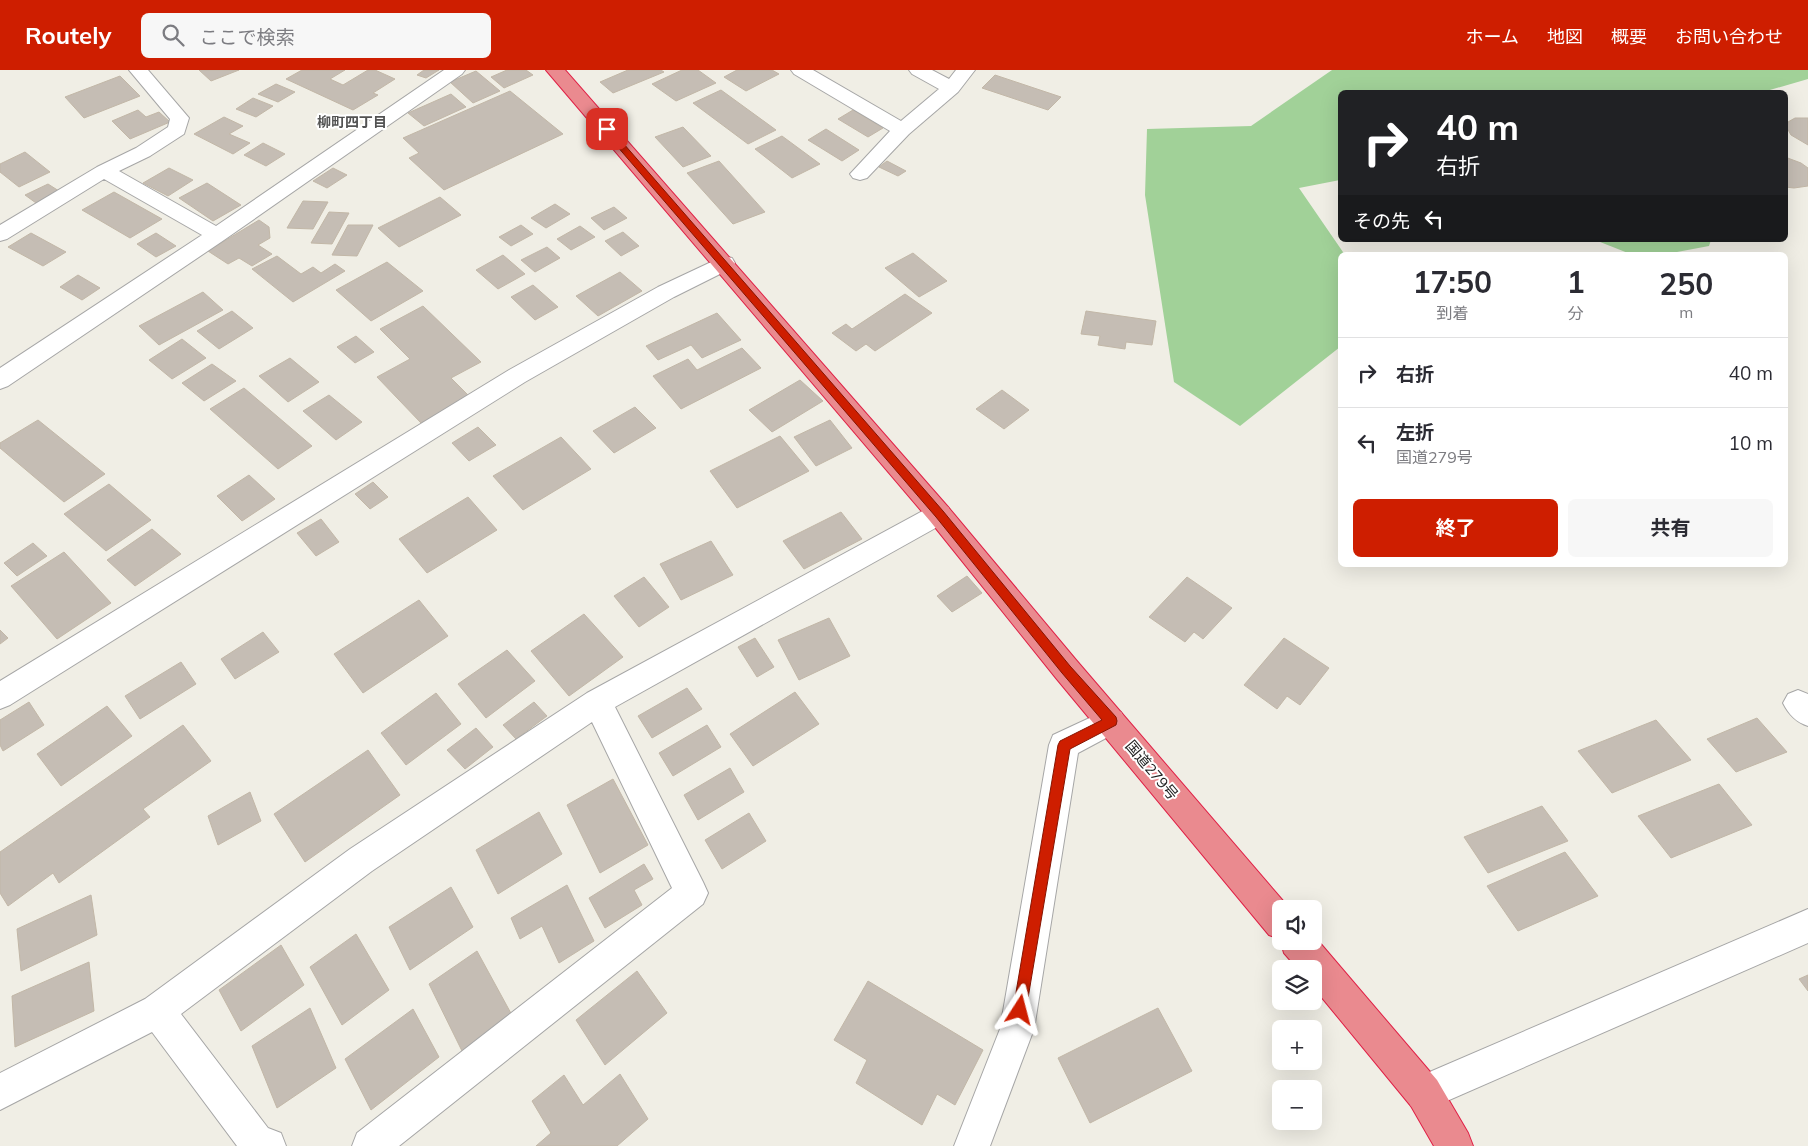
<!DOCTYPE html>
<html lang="ja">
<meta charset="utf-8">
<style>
:root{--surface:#fff;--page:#f7f7f7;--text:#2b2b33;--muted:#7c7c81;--line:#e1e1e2;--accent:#ce1e00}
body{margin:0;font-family:Mulish,"Noto Sans JP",sans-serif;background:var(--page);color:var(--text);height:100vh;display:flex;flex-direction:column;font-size:19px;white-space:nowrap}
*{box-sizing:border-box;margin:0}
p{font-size:16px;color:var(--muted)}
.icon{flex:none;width:28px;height:28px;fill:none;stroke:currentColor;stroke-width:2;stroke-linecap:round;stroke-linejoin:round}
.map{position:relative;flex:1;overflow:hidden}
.panel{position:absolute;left:1338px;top:182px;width:450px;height:315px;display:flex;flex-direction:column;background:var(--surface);border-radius:8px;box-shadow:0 5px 20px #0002}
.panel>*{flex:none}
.banner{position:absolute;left:1338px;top:20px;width:450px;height:152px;border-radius:8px;box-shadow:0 5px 20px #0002;background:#202124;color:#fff;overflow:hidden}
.tools{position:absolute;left:1272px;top:830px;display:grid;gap:10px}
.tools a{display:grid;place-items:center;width:50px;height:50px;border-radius:8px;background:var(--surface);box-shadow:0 5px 20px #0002;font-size:25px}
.pin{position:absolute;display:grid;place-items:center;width:42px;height:42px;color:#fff;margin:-21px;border-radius:10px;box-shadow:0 2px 8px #0006}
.me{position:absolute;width:55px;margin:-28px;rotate:9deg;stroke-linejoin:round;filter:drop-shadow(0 0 4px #0008)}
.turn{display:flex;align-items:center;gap:18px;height:105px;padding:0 15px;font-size:22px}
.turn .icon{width:65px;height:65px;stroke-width:2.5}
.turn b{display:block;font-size:35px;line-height:42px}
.then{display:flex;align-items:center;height:48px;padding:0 15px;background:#0003;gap:10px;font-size:19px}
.eta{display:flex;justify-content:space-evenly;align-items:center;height:85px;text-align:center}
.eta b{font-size:30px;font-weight:700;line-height:35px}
.action{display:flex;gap:10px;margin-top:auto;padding:10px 15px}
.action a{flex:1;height:58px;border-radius:8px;background:var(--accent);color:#fff;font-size:20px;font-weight:700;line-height:58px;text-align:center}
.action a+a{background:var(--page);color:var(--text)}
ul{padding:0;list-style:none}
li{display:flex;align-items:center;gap:15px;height:70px;padding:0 15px;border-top:1px solid var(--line)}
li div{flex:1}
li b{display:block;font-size:19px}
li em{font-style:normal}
header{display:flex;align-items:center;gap:30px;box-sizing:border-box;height:70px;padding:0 25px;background:var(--accent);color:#fff}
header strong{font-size:24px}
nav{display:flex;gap:28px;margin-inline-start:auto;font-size:18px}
.search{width:350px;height:45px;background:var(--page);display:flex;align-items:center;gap:12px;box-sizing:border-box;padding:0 18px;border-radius:8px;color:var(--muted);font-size:19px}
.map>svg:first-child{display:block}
.forest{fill:#a1d198}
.building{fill:#c5bdb4;stroke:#c2b7a7}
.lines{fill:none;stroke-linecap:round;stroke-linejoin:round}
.street-casing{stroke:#a6a6a6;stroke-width:2}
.highway-casing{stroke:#e02046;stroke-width:2}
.street{fill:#fff;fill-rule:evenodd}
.highway{fill:#ea8a8f;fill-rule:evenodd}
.route{fill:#ce1e00;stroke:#861400}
.labels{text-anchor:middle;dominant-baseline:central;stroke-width:4;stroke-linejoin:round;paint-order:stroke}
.far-neighbourhood-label{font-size:14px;font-weight:bold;fill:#525252;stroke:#fff}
.street-label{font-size:15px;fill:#1f1f1f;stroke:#fff}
</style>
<header>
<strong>Routely</strong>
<div class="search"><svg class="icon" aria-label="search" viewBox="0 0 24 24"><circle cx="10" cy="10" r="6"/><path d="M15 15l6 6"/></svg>ここで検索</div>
<nav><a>ホーム</a><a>地図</a><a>概要</a><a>お問い合わせ</a></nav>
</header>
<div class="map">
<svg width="1808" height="1076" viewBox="0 0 1808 1076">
<rect width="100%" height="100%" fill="#f0eee5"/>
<path class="forest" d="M1332,0h476v9l-45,13h-423v88l-41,8 46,67h-5v92l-100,79 -66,-44 -29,-187 2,-66 104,-3z
M1595,170h116l-2,6 -48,9h-28z"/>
<path class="building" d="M199,0h40l-28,11z
M302,0h43l-15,9 13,6 25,-15h7l20,9 -22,14 5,2 -25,15 -67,-31z
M424,0h15l-13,8 -9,-3z
M507,0h19l7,5 -29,13 -13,-11z
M628,0h33l3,2 -51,21 -13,-11z
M682,0h16l18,13 -40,18 -24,-17z
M737,0h35l7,4 -33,17 -22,-14z
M476,1l24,20 -27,12 -23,-21z
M995,5l66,22 -13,13 -66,-22z
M120,6l20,20 -56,22 -19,-21z
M276,14l19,8 -17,10 -20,-8z
M721,20l55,40 -28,14 -55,-41z
M510,21l53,43 -119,56 -35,-32 10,-5 -16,-15z
M451,24l15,13 -42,19 -16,-13z
M253,28l20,8 -17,11 -20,-8z
M138,40l8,7 13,-5 11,10 -40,17 -18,-18z
M853,40l30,18 -15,9 -30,-18z
M224,47l19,9 -14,8 21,9 -17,11 -39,-20z
M1795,48h13v27l-17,-10 -4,-7 1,-6z
M683,57l28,29 -28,11 -28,-30z
M826,59l33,21 -17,11 -34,-21z
M782,66l38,28 -28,14 -37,-29z
M263,73l22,11 -19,12 -22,-11z
M25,82l25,20 -31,15 -19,-15v-8z
M1785,87l16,6 7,5v18l-14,2 -9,-1z
M719,91l46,51 -32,12 -46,-51z
M887,91l19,10 -8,5 -19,-9z
M169,98l24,12 -25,16 -25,-13z
M333,98l14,7 -20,13 -14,-7z
M207,113l34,22 -28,16 -34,-23z
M48,114l11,7 -23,12 -11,-8z
M114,122l48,27 -32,19 -48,-28z
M440,127l21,18 -62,32 -21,-19z
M303,131l25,1 -15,27 -26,-1z
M555,134l15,10 -24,14 -15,-10z
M614,137l13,11 -23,12 -13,-12z
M329,142l20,1 -17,31 -21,-1z
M259,150l10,7 1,11 -12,7 14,9 -20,12 -13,-8 -11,6 -20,-13z
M348,155h25l-16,31 -25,-1z
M521,155l12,9 -22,12 -12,-9z
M580,156l15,11 -24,13 -14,-11z
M623,162l16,14 -18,10 -16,-15z
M31,163l35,19 -23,14 -35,-19z
M156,163l20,13 -20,11 -19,-13z
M547,177l13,11 -25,14 -14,-12z
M913,183l34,28 -28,16 -34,-29z
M503,185l22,19 -27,15 -22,-19z
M277,186l24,18 12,-7 8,6 14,-9 10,7 -52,31 -41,-33z
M387,192l36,29 -52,30 -35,-31z
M620,202l22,19 -44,25 -22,-20z
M78,205l22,13 -18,12 -22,-13z
M533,215l25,22 -23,13 -24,-23z
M203,222l20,18 -64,35 -20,-19z
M905,224l27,19 -57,38 -9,-7 -10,7 -24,-18 14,-9 6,5z
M423,236l58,56 -30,16 18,18 -48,27 -44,-46 33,-18 -30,-30z
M232,241l21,17 -34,21 -22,-18z
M1086,241l70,10 -4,24 -26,-3 -1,7 -27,-4 2,-9 -19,-2z
M717,243l24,27 -39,18 -11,-13 -33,15 -12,-14z
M356,266l18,16 -19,11 -18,-16z
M182,269l24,19 -34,21 -23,-19z
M742,278l19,20 -80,41 -28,-33 35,-17 9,11z
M290,288l29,24 -31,20 -29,-26z
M212,294l24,17 -32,20 -22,-18z
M800,310l23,21 -51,31 -23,-22z
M244,318l68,58 -34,23 -68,-60z
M1002,320l27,20 -25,19 -28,-20z
M329,325l33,27 -26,18 -33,-29z
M635,337l21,21 -42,25 -21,-22z
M38,350l67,54 -41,28 -64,-54v-5z
M830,350l22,28 -36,18 -22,-29z
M478,357l18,18 -27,16 -17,-18z
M780,366l29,35 -72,37 -27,-37z
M561,367l30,32 -68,41 -30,-34z
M249,405l26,24 -33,22 -25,-25z
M373,412l15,15 -18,12 -15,-15z
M109,414l42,36 -45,31 -42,-37z
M468,427l29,33 -70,43 -28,-34z
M841,442l21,27 -58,30 -21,-28z
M321,449l18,23 -23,14 -19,-23z
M152,459l29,25 -46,32 -28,-26z
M711,471l22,34 -52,25 -21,-36z
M33,473l14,13 -30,20 -13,-13z
M64,482l47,51 -54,36 -46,-53z
M967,506l15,17 -30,19 -15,-16z
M644,507l25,30 -30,20 -25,-31z
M1187,507l45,31 -29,31 -9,-7 -9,10 -36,-25z
M419,530l29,36 -85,57 -29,-39z
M584,544l39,43 -54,39 -38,-45z
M829,548l21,38 -51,24 -21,-40z
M0,560l8,8 -8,6z
M263,562l16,20 -44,27 -14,-20z
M755,568l19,29 -17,10 -19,-30z
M1284,568l45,30 -29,37 -13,-9 -10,13 -33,-24z
M507,580l28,31 -49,37 -28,-34z
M181,592l15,22 -56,35 -15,-23z
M687,618l15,21 -50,29 -14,-22z
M795,622l24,32 -66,42 -23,-32z
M436,623l25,31 -55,41 -25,-32z
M29,632l15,23 -41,26 -3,-6v-25z
M534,632l13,14 -31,23 -13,-14z
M107,636l25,30 -71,50 -24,-32z
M1757,648l30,34 -51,20 -29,-33z
M1656,650l35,40 -79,33 -34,-42z
M183,655l28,36 -68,48 7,8 -91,66 -6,-10 -45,33 -8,-13v-41z
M707,655l14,22 -48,29 -14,-23z
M476,658l17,19 -28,22 -18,-19z
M368,680l32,45 -95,67 -31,-48z
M730,698l14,24 -46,28 -14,-25z
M613,709l35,66 -48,28 -33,-68z
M1719,714l33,41 -81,33 -33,-42z
M250,722l11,29 -43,24 -10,-29z
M1542,736l26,35 -80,32 -24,-36z
M539,742l23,42 -64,40 -22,-44z
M749,743l17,28 -44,28 -17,-29z
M1565,782l33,44 -80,35 -31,-45z
M644,794l9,15 -19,11 8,15 -37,23 -16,-30z
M567,815l27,56 -35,22 -17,-37 -22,13 -9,-21z
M451,817l22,40 -63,43 -21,-43z
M91,825l6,40 -76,36 -4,-42z
M356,864l33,56 -47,35 -32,-58z
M281,875l23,40 -63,46 -22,-41z
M477,881l36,66 -50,36 -34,-69z
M89,892l5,49 -79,36 -3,-51z
M637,901l30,42 -62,52 -29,-45z
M1808,905v16l-9,-12z
M868,911l115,69 -28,55 -18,-11 -15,31 -66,-42 11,-23 -33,-20z
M310,938l26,60 -59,40 -25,-62z
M1158,938l34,63 -102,52 -32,-65z
M413,939l26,48 -68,53 -26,-51z
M620,1004l28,45 -31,27h-81l15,-13 -19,-32 32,-26 19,30z"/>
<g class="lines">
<g class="street-casing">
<path id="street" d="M129,0h19l41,48 -5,16 -34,22 -31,15 97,55 228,-156h21l-3,4 -238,166 -216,146 -8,3v-21l202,-133 -98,-56 -97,60 -7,2v-16l97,-58 39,-19 32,-21 2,-8z
M791,0h22l88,51 38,-32 -27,-15 -3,-4h23l17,9 7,-9h19l-17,22 -49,42 -42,44 -7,2 -7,-2 -3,-4 40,-43 -96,-57z
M724,186l8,2 3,5 -3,5 -58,29 -149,85 -515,323 -10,4v-28l509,-311 149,-83z
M939,434l9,3 4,7 -4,7 -333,186 88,175 5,11 -5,11 -304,242h-47l5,-13 315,-245 -80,-166 -220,149 -191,143 87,114 13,5 5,13h-49l-85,-114 -152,78v-37l145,-74 205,-150 237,-156 343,-186z
M1798,620l10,4v32c-12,-4 -19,-11 -25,-23l5,-9z
M1111,638l10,4 5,9 -5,9 -43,23 -44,276 -44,117h-36l46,-117 49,-284 4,-10z
M1808,839v34l-384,168 -13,-5 -5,-13 5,-13z"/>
</g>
<g class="highway-casing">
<path id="highway" d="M546,0h19l383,437 128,153 214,249h-9v32h33v-5l123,144 31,53 5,13h-39l-23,-40 -97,-118v-19h-16l-14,-16 -4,-14 -11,-4 -213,-257 -126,-157z"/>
</g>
<use href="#street" class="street"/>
<use href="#highway" class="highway"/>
</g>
<path class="route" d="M607,57l3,1 333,383 127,155 46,51 1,4 -1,4 -46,24 -45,267 -5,2 -5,-2 -2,-6 45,-265 2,-4 42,-21 -40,-47 -126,-156 -332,-386 -1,-2z"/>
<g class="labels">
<g class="far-neighbourhood-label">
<text x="352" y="52">柳町四丁目</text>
</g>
<g class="street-label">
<text transform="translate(1152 700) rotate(50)">国道279号</text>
</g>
</g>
</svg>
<div class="tools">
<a><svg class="icon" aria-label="sound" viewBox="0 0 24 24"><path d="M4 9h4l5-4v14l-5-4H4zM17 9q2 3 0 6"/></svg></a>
<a><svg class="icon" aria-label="layers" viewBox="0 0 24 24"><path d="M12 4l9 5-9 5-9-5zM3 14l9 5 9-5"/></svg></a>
<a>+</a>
<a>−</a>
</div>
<div class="pin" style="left:607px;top:59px;background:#d93025"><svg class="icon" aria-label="arrive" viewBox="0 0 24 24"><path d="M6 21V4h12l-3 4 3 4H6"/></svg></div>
<svg class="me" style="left:1020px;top:940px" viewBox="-20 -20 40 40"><path d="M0-17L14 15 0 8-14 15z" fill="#ce1e00" stroke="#fff" stroke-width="4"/></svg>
<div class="banner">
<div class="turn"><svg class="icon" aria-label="right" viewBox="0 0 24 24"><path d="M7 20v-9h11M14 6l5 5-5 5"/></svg><div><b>40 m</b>右折</div></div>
<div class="then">その先<svg class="icon" aria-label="left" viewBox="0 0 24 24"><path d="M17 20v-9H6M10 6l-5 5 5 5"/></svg></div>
</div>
<section class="panel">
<div class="eta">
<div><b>17:50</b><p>到着</p></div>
<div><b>1</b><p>分</p></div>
<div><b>250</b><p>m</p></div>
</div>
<ul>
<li><svg class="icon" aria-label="right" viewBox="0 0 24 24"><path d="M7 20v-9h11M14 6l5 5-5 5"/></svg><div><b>右折</b></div><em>40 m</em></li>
<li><svg class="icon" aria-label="left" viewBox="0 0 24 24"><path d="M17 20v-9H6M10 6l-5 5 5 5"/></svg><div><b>左折</b><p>国道279号</p></div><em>10 m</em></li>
</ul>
<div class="action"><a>終了</a><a>共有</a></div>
</section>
</div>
